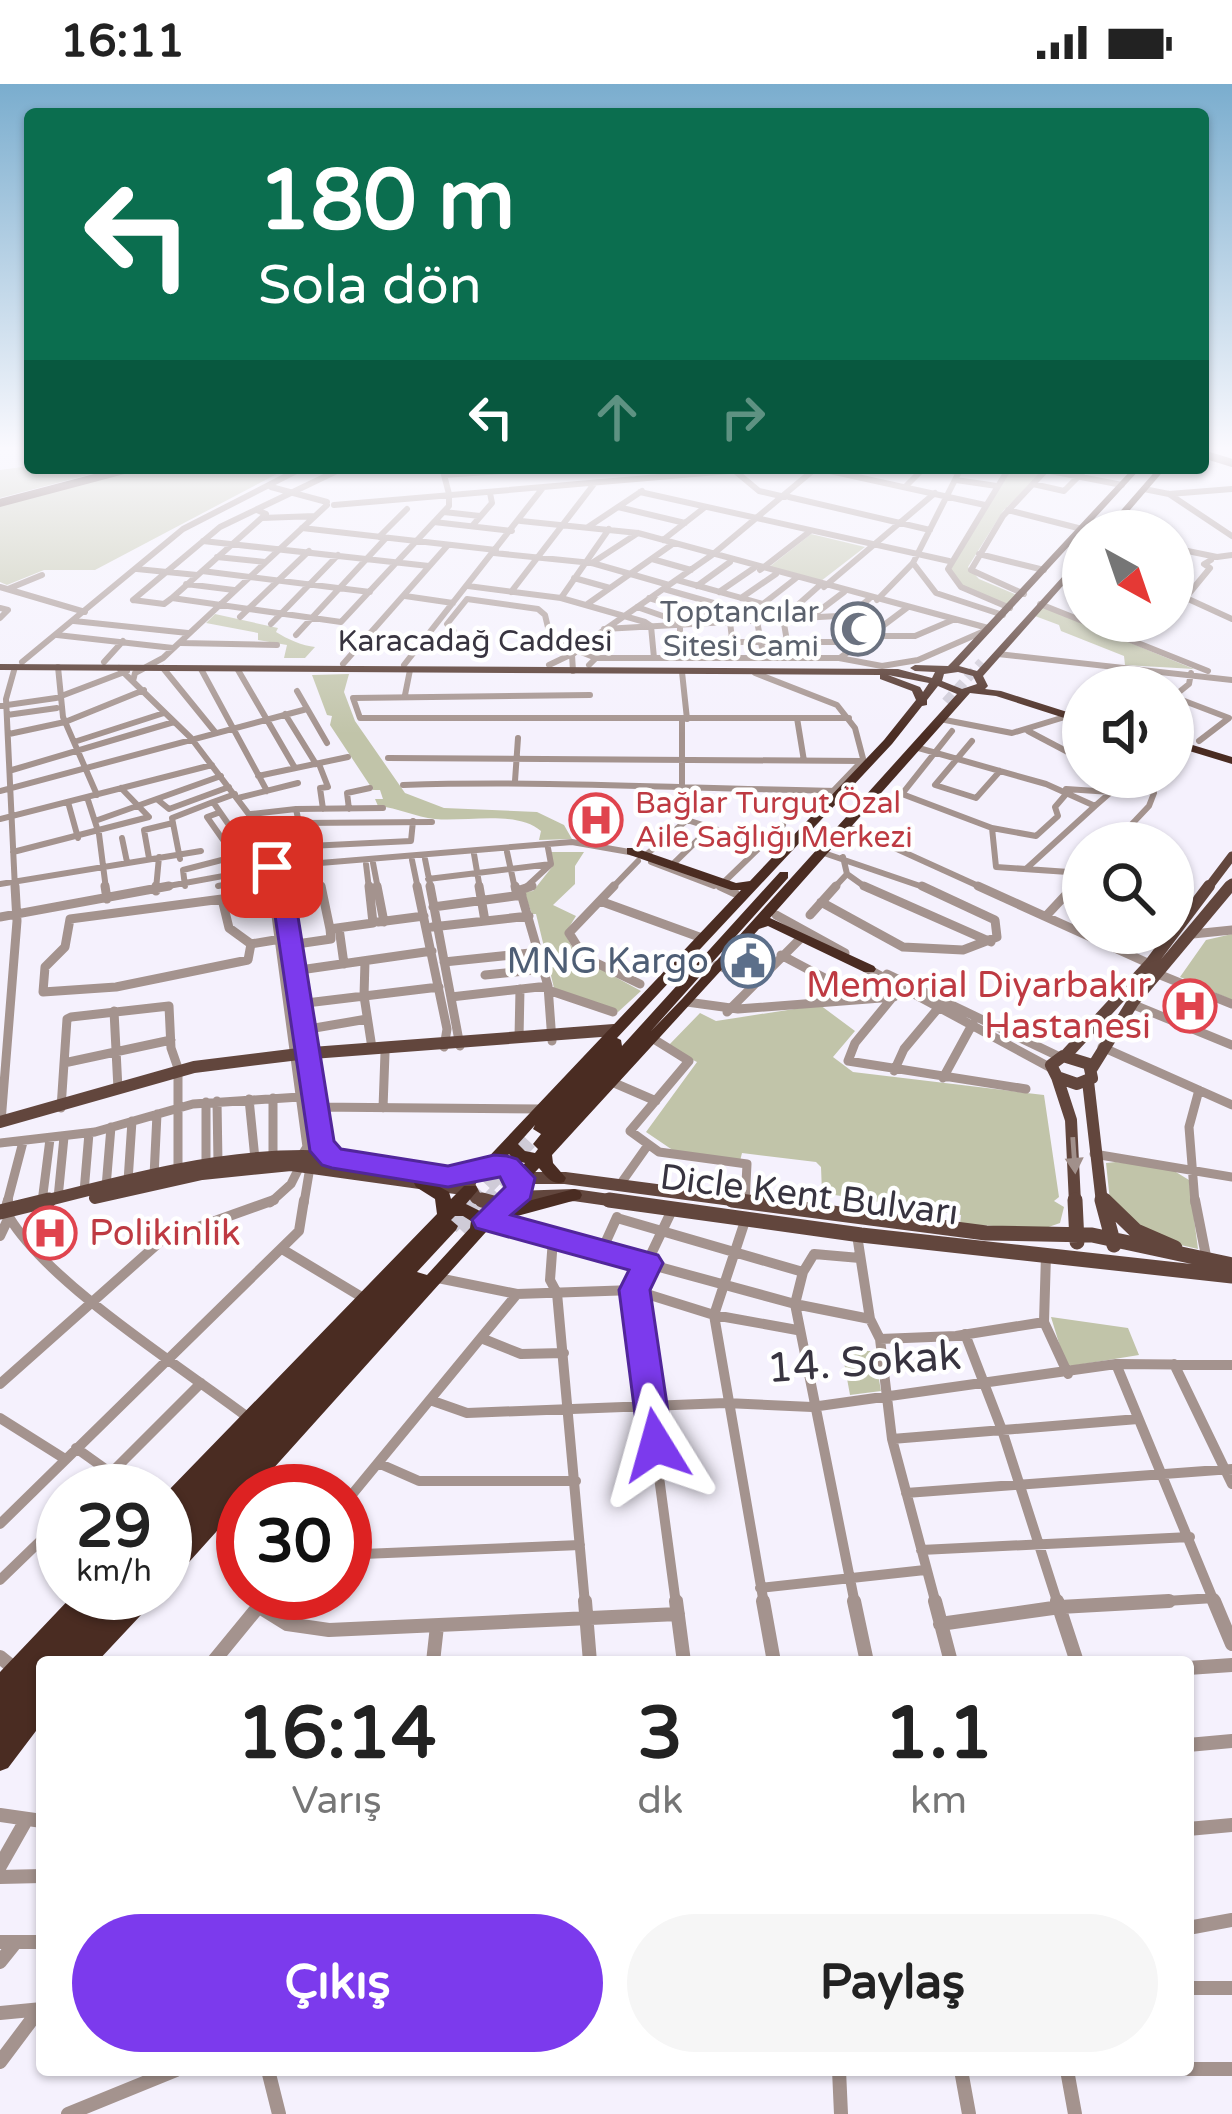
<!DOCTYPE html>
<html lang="tr">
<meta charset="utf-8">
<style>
:root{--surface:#fff;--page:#f6f6f6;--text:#222;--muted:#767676;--accent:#7c3aed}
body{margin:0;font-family:"Varela Round",sans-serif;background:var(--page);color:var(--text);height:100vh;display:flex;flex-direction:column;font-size:45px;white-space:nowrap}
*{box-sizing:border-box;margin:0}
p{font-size:39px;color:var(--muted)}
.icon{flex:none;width:66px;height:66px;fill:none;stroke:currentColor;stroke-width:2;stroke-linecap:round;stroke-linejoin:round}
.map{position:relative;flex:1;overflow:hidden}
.sheet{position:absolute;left:36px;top:1572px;width:1158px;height:420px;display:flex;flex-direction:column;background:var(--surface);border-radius:12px;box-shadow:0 3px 9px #0004}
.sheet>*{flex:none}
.hud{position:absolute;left:24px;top:24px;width:1185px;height:366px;border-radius:12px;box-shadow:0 3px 9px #0004;background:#0b6e4f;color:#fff;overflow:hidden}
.needle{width:78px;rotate:140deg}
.fabs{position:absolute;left:1062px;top:426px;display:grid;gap:24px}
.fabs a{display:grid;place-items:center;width:132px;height:132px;border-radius:50%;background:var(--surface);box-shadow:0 3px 9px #0004;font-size:60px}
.speed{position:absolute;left:36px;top:1380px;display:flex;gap:24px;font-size:60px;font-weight:700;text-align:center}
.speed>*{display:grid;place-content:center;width:156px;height:156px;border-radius:50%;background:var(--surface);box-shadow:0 3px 9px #0004;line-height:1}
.speed small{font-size:30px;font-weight:400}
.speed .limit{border:18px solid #d22;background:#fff;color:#111}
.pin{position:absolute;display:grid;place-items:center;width:102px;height:102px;color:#fff;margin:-51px;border-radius:24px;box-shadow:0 6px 18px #0006}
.me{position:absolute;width:132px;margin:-66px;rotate:352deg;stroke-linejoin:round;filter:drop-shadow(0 0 9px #0008)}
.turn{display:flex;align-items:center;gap:42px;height:252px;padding:0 36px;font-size:54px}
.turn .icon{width:156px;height:156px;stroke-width:2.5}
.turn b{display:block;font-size:84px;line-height:102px}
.lanes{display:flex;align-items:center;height:114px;padding:0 36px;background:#0003;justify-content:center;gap:60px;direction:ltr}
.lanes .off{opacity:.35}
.eta{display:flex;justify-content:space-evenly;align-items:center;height:204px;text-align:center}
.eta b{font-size:72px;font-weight:700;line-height:84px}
.cta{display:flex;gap:24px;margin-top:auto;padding:24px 36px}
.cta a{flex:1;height:138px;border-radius:72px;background:var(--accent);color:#fff;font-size:48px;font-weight:700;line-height:138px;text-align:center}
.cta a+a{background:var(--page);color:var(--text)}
.status{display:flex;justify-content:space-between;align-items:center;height:84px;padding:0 60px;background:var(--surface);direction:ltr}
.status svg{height:33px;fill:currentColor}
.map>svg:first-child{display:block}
.green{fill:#c1c4a9}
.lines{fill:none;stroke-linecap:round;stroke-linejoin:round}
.highway-tunnel-far2{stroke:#cfcbd7;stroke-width:10;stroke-dasharray:10 6;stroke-linecap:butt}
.highway-tunnel-far1{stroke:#cfcbd7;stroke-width:15;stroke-dasharray:15 8;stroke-linecap:butt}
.highway-tunnel{stroke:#cfcbd7;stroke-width:18;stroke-dasharray:18 9;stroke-linecap:butt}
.minor-far3{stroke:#a4938e;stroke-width:6}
.minor-far2{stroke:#a4938e;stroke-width:9}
.minor-far1{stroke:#a4938e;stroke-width:10}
.minor{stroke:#a4938e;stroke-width:14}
.major-far3{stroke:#62463d;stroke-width:8}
.major-far2{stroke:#62463d;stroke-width:9}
.major-far1{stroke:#62463d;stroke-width:12}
.major{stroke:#62463d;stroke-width:15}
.highway{fill:#4a2c22;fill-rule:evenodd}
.oneway{fill:#a1908b}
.route{fill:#7c3aed;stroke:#51269a;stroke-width:3}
.labels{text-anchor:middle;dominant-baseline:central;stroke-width:9;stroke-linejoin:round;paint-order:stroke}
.far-worship-label{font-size:30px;fill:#5b616d;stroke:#fff;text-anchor:end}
.far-street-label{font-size:30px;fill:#383440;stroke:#fff}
.far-health-label{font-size:30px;fill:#be3a42;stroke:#fff;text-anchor:start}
.service-label{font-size:36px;fill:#4e5e75;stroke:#fff;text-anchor:end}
.health-label{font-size:36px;fill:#be3a42;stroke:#fff;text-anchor:end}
.street-label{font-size:36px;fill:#383440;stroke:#fff}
.near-street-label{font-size:42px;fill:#383440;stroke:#fff}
</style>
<div class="status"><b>16:11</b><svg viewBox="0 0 49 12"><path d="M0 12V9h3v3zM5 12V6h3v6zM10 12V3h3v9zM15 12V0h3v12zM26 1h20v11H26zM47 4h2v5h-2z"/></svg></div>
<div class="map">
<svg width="1232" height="2030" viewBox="0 0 1232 2030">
<rect width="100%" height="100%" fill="#f5f1fd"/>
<path class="green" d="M30,382v2h85l-115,30v-28z
M136,384h152l-193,102h-51l-37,15 -7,-3v-78z
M1010,384l33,4 -40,39 -35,56 11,12 38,16 -10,11 -48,-22 -9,-14z
M811,450l54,13 -44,34 -53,-13z
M1043,523l151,62 -69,-4 -1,-9 -63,-25 -2,-6 -24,-9z
M215,530l63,14 -2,4c11,7 27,14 39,15l-10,11h-21l3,-13 -29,-5v-7l-52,-10z
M349,590l-5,18 11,29 50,72 39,15 93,4 27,13 8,14 -33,1 2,-9c-24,-21 -75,-9 -106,-12 -19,-2 -37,-11 -57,-13l-3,-7h8l-3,-9h-7l-43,-65 2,-9 -5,-1 -15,-40z
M549,768h35l-9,14v18l-22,21 23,11 -11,18 12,22 64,35 -23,21 -64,-24 -18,-74h-4l-8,-22 9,-1 19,-24z
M1232,850v66l-52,-23 26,-37z
M820,921l35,26 -22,26 20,15 191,23 15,102 -5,4 10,6 -4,16 -17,6 -83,-5 1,-9 -139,-22 -1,-26 -5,-5 -74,-9 -2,8 -66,-10 -28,-19 51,-70 -30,-15 33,-34 16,8z
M1116,1078l55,7 18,11 9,69 -39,-9 -49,-39 -4,-38z
M1051,1233l77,11 11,27 -68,11 -6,-3z
M842,1267h32l7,40 -31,4z"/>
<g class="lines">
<path class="highway-tunnel-far2" d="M946,618l36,-40"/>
<path class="highway-tunnel-far1" d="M472,1119l60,-64
M486,1119l34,-37"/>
<path class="highway-tunnel" d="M450,1142l25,-26
M461,1146l28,-30"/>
<path class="minor-far3" d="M930,384l29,4
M1009,384l-61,101 13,18 49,21
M1035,384l87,17
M821,385l164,36
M735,387l24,20 26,6
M956,396l41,6
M1033,400l31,7 23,-23
M271,403l56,15
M905,403l19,-19
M1144,405l25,5 63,-5
M640,408l309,69
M449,410l-5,-19 105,-7
M1169,410l63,42
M789,413l141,33
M334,421l431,-37
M618,423l67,16
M1008,426l74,19
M444,428l36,4
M262,434l53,-2
M521,437l117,12 350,95
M434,438l78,9
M473,441l19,-22 -2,-10
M588,443l54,-36
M302,444l194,22
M379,453l28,-28
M663,456l41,-32
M203,457l226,25
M1173,464l44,9 15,-2
M494,469l98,10 77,22
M979,470l65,16
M217,473l48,5
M652,475l39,11
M592,479l46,-30
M913,479l23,30 67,22
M137,485l60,6
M760,486l49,-38
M202,487l168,21
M574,494l36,10
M677,496l122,34
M186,500l48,6
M468,502l93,12 84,24 6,4 3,32
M697,502l33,-24
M0,503l85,25
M824,503l111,-94
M8,505l34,-14
M664,505l53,15
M511,508l83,-108
M719,508l35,-24
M1173,508l59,27
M1024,510l-53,-24 32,-54 43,-46
M405,512l48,7
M172,514l94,-84 -9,-4
M561,514l48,-69
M649,514l81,24 3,25
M741,514l35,-24
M133,516l31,4 8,-6 169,24 108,-116v-10
M133,516l87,-73 123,-59
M877,516l36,-37 48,-95
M763,520l32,-25
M1040,520l168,67
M586,521l88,-62
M637,523l43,15v25
M0,524l8,2 -8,8
M1173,529l37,-45 -6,-4 7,-4
M815,530l29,-22
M240,533l69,-66
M74,537l114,12
M271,540l67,-69
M604,545l233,-13 16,-4 16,-13
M454,547l-7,-7 20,-25 71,10 7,6 6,25 45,18h243l43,8 36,-6 71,-31
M57,551l116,13
M296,551l90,-97
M872,552h43l40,-17
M680,558h159
M181,559l96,2
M788,563l-5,-29 36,-32
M762,564l-5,-27 14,-15
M998,570l234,26
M840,574l68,-51
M22,578l161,-133 119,-61
M104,578l19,-21
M343,580l105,-119
M404,581l138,-176
M549,581l25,-12
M589,581l7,-7v-24
M15,583l-9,32 9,190
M58,583l5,50 34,78
M119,584l72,70 75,99 7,52
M163,584l52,64
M201,585l66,122
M238,586l57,98
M573,587l-1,-16 15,-13 125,-87 104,-87
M682,588l5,47
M755,589l82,32 18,23 10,38
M133,597l2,-8 28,-15 164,-153
M297,607l30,52
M405,611l5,-25
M590,611l-237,3 7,20h489
M1173,613l16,-13 2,-11
M1174,613l55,21 -30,23
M0,622l56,-8 71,-27
M285,630l31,50
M7,631l50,-7
M797,634l7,43
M682,635v69
M940,635l72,14 56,-17
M952,647l-50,63 90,34 4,39 87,6
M1028,647l55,29
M9,650l56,-12 79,-32
M972,657l-37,44 41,13 24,-27
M74,658l90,-29
M915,663l131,37 49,22 -68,62
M388,674l474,3
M319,680l9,23 -8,1 3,21
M12,686l162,-48
M258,692l90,-19
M515,697l3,-43
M403,701c146,-5 292,4 438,6
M835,705l27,-28
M1066,705l45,3 -16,14
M0,707l307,-82
M235,710l-22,8 27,39v11
M87,713l12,37 7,55
M238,714l60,-15
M158,716l11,9 60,-22
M68,718l10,36
M296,725l87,-1
M349,725l-2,-16 23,-5
M218,729l-11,4 26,37
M251,730l45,-5 3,14 133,-1
M0,735l212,-54
M95,737l126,-45
M844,741l141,64
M992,744l44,8 22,-20 -3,-9 12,-14
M122,754l5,24
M1114,759l35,-37 5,-13 -34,-16
M818,767l111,38
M13,768l136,-35 -28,-29
M507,768l8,37
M474,770l6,35
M647,770l40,-34 98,31
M843,773l4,17 21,15
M149,774l-5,-28 29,-7
M180,775l-8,-41 41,-16
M425,775l6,30
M412,776l6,29
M651,778l63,24
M373,779l5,26
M366,780l3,25
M673,780l37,-36
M317,785l4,20
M276,786l4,19
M428,795l123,-15
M713,799l13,6
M723,799l60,-58
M0,800l201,-33
M185,802l-2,-16 85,-22 143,-7 2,-20
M218,802l83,-16
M152,805l120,-22 300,-25 63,11
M156,805l3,-32
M524,805l27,-25 -3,-16
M611,805l27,-28
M833,805l14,-15
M1072,805l11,-12"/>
<path class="minor-far2" d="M105,802l2,13
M272,802l35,261 -5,8
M279,802l32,171 9,87 11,12
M321,802l9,43
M377,802l7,36
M417,802l30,143 -3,18
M430,802l30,160
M479,802l6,35
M515,802l2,10
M532,802l-12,4 28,96 4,55
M614,802l-45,47 15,24 56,27
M720,802l15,7
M864,802l127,56
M978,802l172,78
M156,807v-5
M222,815l7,29 22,16 -3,16 -132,27 -73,5 2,-25 20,-20 5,-28z
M600,817l102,37
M821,818l82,45 60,3 34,-13 -2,-17 -73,-34
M433,823l89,-12
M776,831l69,38
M810,831l26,-29
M1046,832l28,-30
M0,833l169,-31
M378,838l46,-6
M432,843l97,-11
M339,844l5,36
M1193,850l39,-4
M251,860l30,-5
M290,861l41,-6 -1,-10 43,-6 -4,-37
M781,871l70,37
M365,877l-1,35 8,52
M444,878l96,-10
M717,881l41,16
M866,884l185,100
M293,887l139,-20
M887,890l173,83
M1158,890l74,30
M485,891l59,-6
M901,903l-46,56 -7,18 178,28
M548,906l65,22
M451,913l97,-11
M687,918l51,7 156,-12
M298,920l141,-17
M1134,921l98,40
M114,927l4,78
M727,928l75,-75
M303,946l64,-11
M519,954l1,-49
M652,954l37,23 -59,70 29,21 88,12 -2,39
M1102,963l130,58
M64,979l107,-23
M894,987l10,-22 36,-43
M178,991v95
M943,994l30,-55
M612,998l44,19
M273,1014v60
M249,1015l6,60
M217,1017l1,62
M206,1018v63
M314,1023l227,2
M61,1024l6,-89 4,-2 98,-11 2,42 8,23
M383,1024l2,-55
M1,1038l16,-201 -2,-35
M0,1059l95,-11 98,-28 107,-7
M1094,1070l138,23
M154,1092l3,-62
M128,1097l4,-60
M619,1102l29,-41
M106,1103l5,-60
M84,1108l5,-59
M58,1114l6,-61
M42,1118l8,-63
M7,1119l16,-61
M270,1119l21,-19 9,-18
M304,1119l6,-36
M1195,1119l-6,-76 10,-37"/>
<path class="minor-far1" d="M1195,1116l12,61
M673,1124l-39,82 42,314
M5,1127l3,-11
M9,1133c41,68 174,151 241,202
M617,1134l186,54
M746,1134l-32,97 50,289
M487,1136l308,84 75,15
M857,1151l13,84 10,20 12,100 44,165
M0,1152l9,-19
M553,1155l-3,41 7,13 28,311
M603,1164l14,-31
M282,1165l83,50
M1046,1171l-2,67 24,52
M433,1193l84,17 117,-4 80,25 83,15
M965,1250l37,96 56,174
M481,1254l40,16 43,-1
M880,1255l76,-3 88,-14
M1116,1280l99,240
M1174,1280l58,120
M0,1300l162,-144 112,-40
M430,1316l37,13 259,-10 86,4 304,-43 116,1
M0,1334l65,41
M892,1355l246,-20
M76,1364l35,25
M378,1379l41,18h157
M93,1407l108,-108
M906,1409l326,-24
M345,1419l172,-209
M0,1440l299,-293 5,-31
M345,1460l18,10 217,-9
M921,1466l269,-13
M0,1496l63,-61
M760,1504l165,-18
M260,1520l9,-11
M855,1520l-60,-300 8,-32 11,-18 46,4
M1118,1520l96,-6"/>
<path class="minor" d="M585,1517l5,61
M676,1517l8,61
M763,1517l11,61
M854,1517l13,61
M935,1517l16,61
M1057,1517l20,61
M1214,1517l18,43
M258,1522l29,18 42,6 349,-16
M940,1540l120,-17 109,-6
M0,1573l16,13
M213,1578l50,-61
M433,1578l4,-36
M1188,1584l44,-3
M1188,1661l44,-4
M0,1731l42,6
M1188,1745l44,-4
M0,1782l25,-44
M0,1793l42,-1
M1188,1844l44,-8
M0,1858h42
M0,1878l16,-20
M1188,1904h44
M0,1929l42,-4
M0,1978l39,-52
M1188,1985h44
M268,1986l11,44
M839,1986l2,44
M961,1986l8,44
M1067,1986l8,44
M68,2030l108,-44"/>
<path class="major-far3" d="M1203,370l29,9
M0,419l132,-35"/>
<path class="major-far2" d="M1207,805l25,-33
M1227,805l5,-6"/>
<path class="major-far1" d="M1063,972l26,8 3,14 -15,6 -20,-7 -6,-12z
M1065,972l85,-92 59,-78
M1092,984l41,-66 97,-116
M1057,993l14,43 4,83
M1088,997l14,122
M0,1038l194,-55 105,-13 315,-24
M520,1094h45l190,25
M515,1113l59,-2 56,8
M95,1114l107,-24 89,-9 179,25
M37,1119c86,-22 177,-47 266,-47 61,0 115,27 176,14
M493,1119l-17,-5 -7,-13 4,-10 28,-10 17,8 1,18 -20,12"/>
<path class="major" d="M482,1116l15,4 7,-4
M609,1116l252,35 371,41
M732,1116l254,33 106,2 140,30
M1075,1116l2,42
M1102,1116l12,45
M1104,1116l32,31 39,17
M0,1128l49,-12"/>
<path class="highway" d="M1133,384h8l-182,198 18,5 106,-117v9l-100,113 5,10 -3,3 16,2 82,26v7l-87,-28 -26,-3 -200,225 104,48 2,3 -2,3h-10l-96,-46 -9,3 -207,226 1,8 13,15 -2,4c-12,4 -18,-6 -25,-14l-13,14h-12l-2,-4 13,-15 -11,-3 -5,-6 -16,17h-12l-2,-4 262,-277h-10l-104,-36v-6h8l101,35 14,-2 134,-141 32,-40 -4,-9 -32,-12v-4l-880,-5v-6l898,5 34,9 3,-6 -20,-1 -5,-3 5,-3 33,1 5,-5zM958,588l15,4 4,8 -15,5 -20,-8 2,-7zM888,591l41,8 -6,9 -3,-5zM938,602l19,8 -275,305 -31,32 137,-153v-6h-8l-158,174 -1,-6 -4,-2 275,-294 30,-38 5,-1v-5zM535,1041l-2,4 8,5 -8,10 5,5 -3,4 -10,-2 -7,-7z
M1158,384h8l-54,63h-9z
M1173,655l59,18v7l-59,-18z
M422,1093l27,15 2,7 13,-13h12l2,4 -12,14 18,9c7,-8 13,-18 25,-14l2,4 -2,3 65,-17 6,2 2,4 -2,4 -85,23 -242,269h-10v11l-71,79 -7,3v-90l272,-280 -2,-15 -19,-12 -2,-4 2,-4zM455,1132h8l8,5 -1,7 -43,47 -10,-3 39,-42 2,-4 -7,-6z
M75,1509h83l-3,7 -58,62h-55v61l-34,45 -8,3v-99z"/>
</g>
<defs><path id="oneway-solid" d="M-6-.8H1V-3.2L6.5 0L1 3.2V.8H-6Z" transform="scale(3)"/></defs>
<use class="oneway" href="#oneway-solid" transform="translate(1074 1071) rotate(86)"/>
<linearGradient id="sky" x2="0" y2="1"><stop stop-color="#7aadce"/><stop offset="0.56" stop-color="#faf9fe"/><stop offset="1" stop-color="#faf9fe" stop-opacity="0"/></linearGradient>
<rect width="1232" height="650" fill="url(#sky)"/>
<path class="route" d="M272,776l19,13 43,268 7,8 107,17 46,-11 13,1 10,3 18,19 -5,21 -19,16 147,40 5,8 -13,27 23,155 -5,11 -12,4 -12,-4 -5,-11 -20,-155 10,-20 -153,-42 -4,-8 33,-33 -5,-10 -52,10 -116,-19 -10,-3 -12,-14 -41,-276 -8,-8z"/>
<defs>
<g id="mosque-ring" transform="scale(2.7)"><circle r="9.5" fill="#fff" stroke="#6b7280" stroke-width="1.5"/><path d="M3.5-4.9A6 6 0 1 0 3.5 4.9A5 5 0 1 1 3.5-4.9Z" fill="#6b7280"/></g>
<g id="hospital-ring" transform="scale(2.7)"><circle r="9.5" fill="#fff" stroke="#e0444e" stroke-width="1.5"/><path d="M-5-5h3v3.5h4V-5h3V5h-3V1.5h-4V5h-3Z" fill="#e0444e"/></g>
<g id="civic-ring" transform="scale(2.7)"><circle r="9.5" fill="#fff" stroke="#5c6f8a" stroke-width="1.5"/><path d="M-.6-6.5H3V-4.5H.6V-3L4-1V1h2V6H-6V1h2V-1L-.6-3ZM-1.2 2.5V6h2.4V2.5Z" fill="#5c6f8a"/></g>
</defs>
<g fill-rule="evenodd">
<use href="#mosque-ring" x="858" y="545"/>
<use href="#hospital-ring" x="596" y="736"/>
<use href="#civic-ring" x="748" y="877"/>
<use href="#hospital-ring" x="1190" y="922"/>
<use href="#hospital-ring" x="50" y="1149"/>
</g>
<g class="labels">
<g class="far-worship-label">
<text x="819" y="528">Toptancılar<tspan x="819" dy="34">Sitesi Cami</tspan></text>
</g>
<g class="far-street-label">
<text x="475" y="557">Karacadağ Caddesi</text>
</g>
<g class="far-health-label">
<text x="635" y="719">Bağlar Turgut Özal<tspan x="635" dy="34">Aile Sağlığı Merkezi</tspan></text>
</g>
<g class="service-label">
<text x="709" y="877">MNG Kargo</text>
</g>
<g class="health-label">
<text x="1151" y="901">Memorial Diyarbakır<tspan x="1151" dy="41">Hastanesi</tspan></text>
<text x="89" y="1149" text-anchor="start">Polikinlik</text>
</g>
<g class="street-label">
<text transform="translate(809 1111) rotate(7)">Dicle Kent Bulvarı</text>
</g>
<g class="near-street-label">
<text transform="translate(864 1278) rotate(-4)">14. Sokak</text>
</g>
</g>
</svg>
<div class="fabs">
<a><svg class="needle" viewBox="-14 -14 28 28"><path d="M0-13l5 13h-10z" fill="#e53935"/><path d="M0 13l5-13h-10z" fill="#767676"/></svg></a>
<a><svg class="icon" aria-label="sound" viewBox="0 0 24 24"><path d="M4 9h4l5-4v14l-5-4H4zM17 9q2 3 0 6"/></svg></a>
<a><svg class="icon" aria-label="search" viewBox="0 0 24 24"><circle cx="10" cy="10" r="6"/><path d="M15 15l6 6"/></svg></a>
</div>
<div class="speed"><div>29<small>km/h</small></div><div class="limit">30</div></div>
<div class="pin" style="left:272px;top:783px;background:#d93025"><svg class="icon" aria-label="arrive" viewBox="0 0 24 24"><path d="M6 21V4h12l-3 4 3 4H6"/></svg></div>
<svg class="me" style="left:656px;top:1361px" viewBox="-20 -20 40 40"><path d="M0-17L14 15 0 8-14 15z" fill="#7c3aed" stroke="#fff" stroke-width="4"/></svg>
<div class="hud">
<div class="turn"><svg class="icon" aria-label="left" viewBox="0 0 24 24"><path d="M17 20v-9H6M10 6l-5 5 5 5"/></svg><div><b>180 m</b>Sola dön</div></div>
<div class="lanes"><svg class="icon" aria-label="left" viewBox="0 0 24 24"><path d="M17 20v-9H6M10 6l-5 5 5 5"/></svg><svg class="icon off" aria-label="ahead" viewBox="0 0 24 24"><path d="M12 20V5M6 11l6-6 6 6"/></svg><svg class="icon off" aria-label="right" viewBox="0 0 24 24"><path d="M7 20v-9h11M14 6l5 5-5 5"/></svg></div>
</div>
<section class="sheet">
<div class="eta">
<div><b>16:14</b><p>Varış</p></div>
<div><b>3</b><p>dk</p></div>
<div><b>1.1</b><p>km</p></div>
</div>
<div class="cta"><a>Çıkış</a><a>Paylaş</a></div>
</section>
</div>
